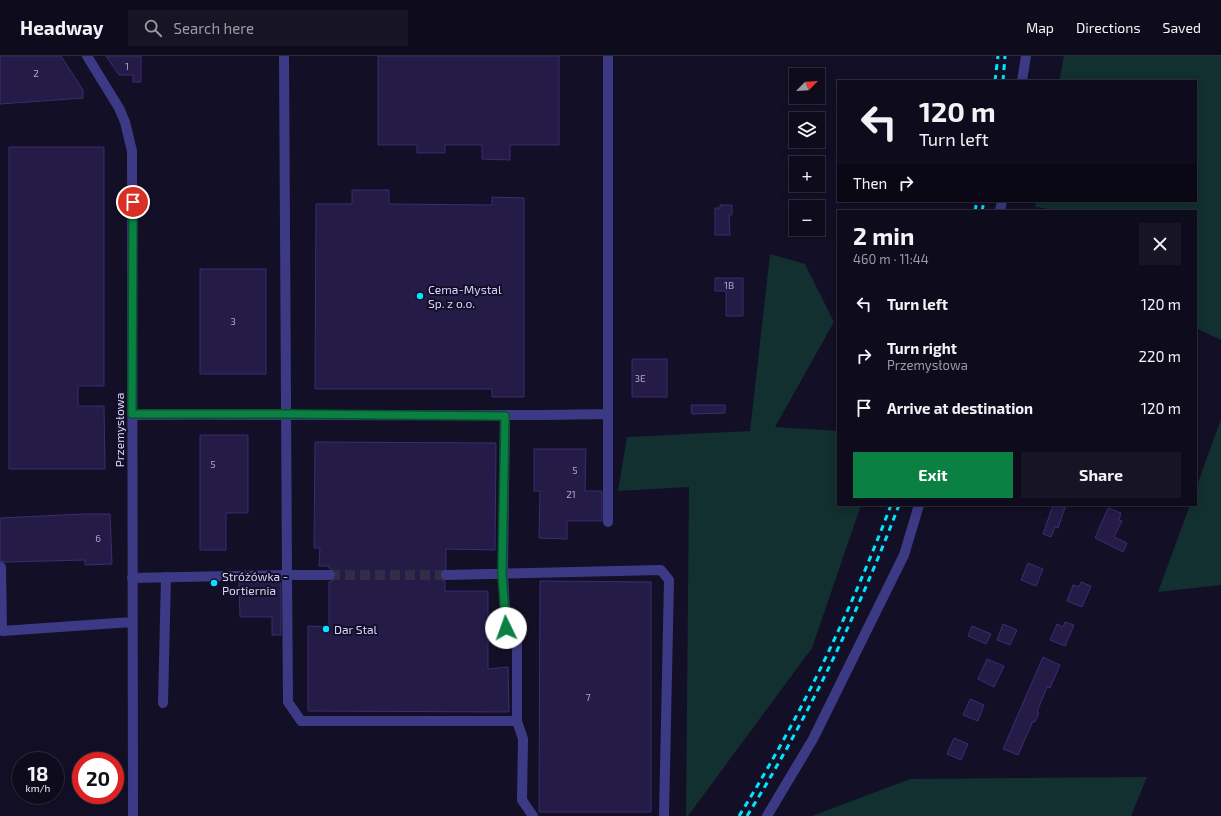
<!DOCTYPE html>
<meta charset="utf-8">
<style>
:root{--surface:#0e0b1c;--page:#171425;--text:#f1f3f6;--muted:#9b9ba3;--line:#2e2b3b;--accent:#0b8043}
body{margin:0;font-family:"Exo 2",sans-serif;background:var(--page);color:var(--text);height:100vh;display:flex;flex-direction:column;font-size:15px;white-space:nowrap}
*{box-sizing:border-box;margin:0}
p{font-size:13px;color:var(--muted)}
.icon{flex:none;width:22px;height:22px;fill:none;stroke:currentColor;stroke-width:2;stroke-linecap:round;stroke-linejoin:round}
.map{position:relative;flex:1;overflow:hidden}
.details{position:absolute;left:837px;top:154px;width:360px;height:296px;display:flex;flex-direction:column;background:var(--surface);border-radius:0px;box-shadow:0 2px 10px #0003,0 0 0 1px var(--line)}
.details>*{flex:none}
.guide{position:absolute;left:837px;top:24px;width:360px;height:122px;border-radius:0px;box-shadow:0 2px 10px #0003,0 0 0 1px var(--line);background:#0e0b1c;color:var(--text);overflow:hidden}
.needle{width:26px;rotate:66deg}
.fabs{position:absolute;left:789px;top:12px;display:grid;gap:8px}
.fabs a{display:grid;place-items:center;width:36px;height:36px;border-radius:0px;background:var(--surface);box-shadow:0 2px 10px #0003,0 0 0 1px var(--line);font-size:20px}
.speed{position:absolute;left:12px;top:696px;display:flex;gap:8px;font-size:20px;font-weight:700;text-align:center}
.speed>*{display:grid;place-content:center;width:52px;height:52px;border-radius:50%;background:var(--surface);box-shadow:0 2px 10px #0003,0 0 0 1px var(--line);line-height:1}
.speed small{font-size:10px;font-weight:400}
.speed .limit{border:6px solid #d22;background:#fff;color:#111}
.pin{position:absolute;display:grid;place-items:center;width:34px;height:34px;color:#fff;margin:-17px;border:2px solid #fff;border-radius:50%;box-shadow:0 1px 4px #0007}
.me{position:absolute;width:44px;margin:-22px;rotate:357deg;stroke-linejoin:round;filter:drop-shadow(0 0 3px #0008)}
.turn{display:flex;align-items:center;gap:14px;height:84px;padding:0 16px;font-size:18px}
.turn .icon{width:52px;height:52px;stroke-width:2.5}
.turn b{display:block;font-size:28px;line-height:34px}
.then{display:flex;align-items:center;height:38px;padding:0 16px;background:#0003;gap:8px;font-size:15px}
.round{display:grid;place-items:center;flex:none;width:42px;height:42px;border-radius:0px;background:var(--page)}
.head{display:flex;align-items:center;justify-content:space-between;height:68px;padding:0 16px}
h1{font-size:24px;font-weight:700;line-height:30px}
.cta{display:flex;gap:8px;margin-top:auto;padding:8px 16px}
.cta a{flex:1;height:46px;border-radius:0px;background:var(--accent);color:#fff;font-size:16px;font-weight:700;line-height:46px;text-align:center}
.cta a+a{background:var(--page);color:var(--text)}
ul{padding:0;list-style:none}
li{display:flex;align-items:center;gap:12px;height:52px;padding:0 16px}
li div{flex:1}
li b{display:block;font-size:15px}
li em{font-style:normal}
header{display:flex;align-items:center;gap:24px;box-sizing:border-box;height:56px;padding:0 20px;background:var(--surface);border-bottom:1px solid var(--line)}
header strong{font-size:19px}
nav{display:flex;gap:22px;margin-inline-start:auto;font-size:14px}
.search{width:280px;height:36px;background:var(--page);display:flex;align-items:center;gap:10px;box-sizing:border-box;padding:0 14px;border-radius:0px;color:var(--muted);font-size:15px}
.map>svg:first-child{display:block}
.green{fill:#12302f}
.building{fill:#241b47;stroke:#3b2d73}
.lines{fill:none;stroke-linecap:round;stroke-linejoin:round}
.minor-tunnel{stroke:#312d47;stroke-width:10;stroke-dasharray:10 5;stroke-linecap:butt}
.minor{stroke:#3d3a85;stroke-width:10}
.rail{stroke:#00e5ff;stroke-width:3;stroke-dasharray:6 5;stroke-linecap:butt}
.route-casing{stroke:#07532c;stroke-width:10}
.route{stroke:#0b8043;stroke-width:7}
.poi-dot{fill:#00e5ff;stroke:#130f26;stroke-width:1.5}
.labels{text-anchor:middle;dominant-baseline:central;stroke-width:4;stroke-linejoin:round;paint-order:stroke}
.number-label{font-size:10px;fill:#aca6d1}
.poi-label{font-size:12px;fill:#d9d4ff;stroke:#130f26;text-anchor:start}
.street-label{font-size:12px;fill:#d9d4ff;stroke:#130f26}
</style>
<header>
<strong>Headway</strong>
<div class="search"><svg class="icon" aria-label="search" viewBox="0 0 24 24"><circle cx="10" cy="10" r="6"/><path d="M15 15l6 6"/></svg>Search here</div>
<nav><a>Map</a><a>Directions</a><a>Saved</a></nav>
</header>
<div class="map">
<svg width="1221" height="760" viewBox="0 0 1221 760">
<rect width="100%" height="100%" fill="#130f26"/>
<path class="green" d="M1064,0h157v284l-25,-12v-117h-135l-26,-4 1,-6h160v-120h-137z
M770,198l35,10 29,58 -59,105 63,4v74h23l-49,143 -124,168h-2l3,-329 -71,4 9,-54 123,-6z
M1221,363v166l-63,7 32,-87h6v-17z
M1147,721l-16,39h-319l98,-37z"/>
<path class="building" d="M0,0h61l22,34v8l-83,6z
M106,0h35v26h-8v-7h-14z
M378,0h181v89h-49v15l-28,-1v-14h-37v8h-28v-8h-39z
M9,91h95v239h-26v20h26l1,63h-96z
M352,134h37v14l103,1v-8l32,1v199h-32v-8h-177l1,-185h36z
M720,149h12v10h-3l1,20h-15v-27h5z
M200,213h66v105h-66z
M715,222h28v38h-17v-25h-11z
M632,303h35v38h-35z
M691,349h34v8l-33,1z
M200,379h48v78h-22v37h-26z
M315,386l181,1 -1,107 -49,-1v20l-5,3 -1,4 1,3 4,2v10h43v78l20,-2 1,45 -201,-1v-85l21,1v-45l5,-2 2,-5 -1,-4 -6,-3v-2h-10l1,-18h-6z
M534,393h52l-1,42h17v30h-35v18l-28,-1 1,-47h-6z
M1053,449h13l-8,23 -3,-1 -4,10 -8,-3z
M1108,452l13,5 -2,7 3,1 -8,16 13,6 -4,9 -28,-14z
M84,458h26l2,50 -27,1v-5l-80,2 -5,-1v-43z
M1028,507l15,6 -7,17 -15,-6z
M540,525l111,1v230h-112z
M239,526h42v53h-9v-18h-32z
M1081,526l10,4 -9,21 -15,-6 6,-16 6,2z
M1065,566l9,3 -9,21 -15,-6 7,-16 6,3z
M1003,568l14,6 -7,15 -13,-5z
M972,570l19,8 -5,10 -18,-8z
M1043,601l17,8 -10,23 -3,-1 -10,25 2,1 -4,9 -2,-1 -15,34 -15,-6z
M987,603l17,7 -10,21 -16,-8z
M970,643l14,6 -6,16 -15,-6z
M954,682l14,6 -7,16 -14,-6z"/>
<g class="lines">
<path class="minor-tunnel" d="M330,519h116"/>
<path class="minor" d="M87,0l32,52 6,14 7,29 1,665
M284,0l3,519h43
M1022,25l4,-25
M1000,155l2,-10
M132,359c159,-1 317,2 476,-1
M505,360l-2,158 3,54 11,15v78
M608,466v-466
M1,511l1,64 130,-9
M446,519l215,-5 8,10 -5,236
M132,522l155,-3 1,127 13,19h216l6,18 -1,61 11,16
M163,647l3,-126
M767,760l46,-77 91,-184 15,-50"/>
<path class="rail" d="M995,25l3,-25
M1003,25l2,-25
M975,155l2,-10
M982,155l2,-10
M739,760c61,-98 111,-203 152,-311
M747,760c61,-98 111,-203 152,-311"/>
</g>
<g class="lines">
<g class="route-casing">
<path id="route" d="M133,146l-1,212h154l219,2 -3,158 4,54"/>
</g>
<use href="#route" class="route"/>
</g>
<g class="poi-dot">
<circle cx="420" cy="240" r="4"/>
<circle cx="214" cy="527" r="4"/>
<circle cx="326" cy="573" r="4"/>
</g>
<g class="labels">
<g class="number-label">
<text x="127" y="10">1</text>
<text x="36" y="17">2</text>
<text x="729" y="229">1B</text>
<text x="233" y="265">3</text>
<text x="640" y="322">3E</text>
<text x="213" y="408">5</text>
<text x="575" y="414">5</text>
<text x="571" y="438">21</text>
<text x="98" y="482">6</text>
<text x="588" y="641">7</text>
</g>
<g class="poi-label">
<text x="428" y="233">Cema-Mystal<tspan x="428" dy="14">Sp. z o.o.</tspan></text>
<text x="222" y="520">Stróżówka -<tspan x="222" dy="14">Portiernia</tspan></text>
<text x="334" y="573">Dar Stal</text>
</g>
<g class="street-label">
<text transform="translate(119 374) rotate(-90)">Przemysłowa</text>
</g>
</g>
</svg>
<div class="fabs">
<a><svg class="needle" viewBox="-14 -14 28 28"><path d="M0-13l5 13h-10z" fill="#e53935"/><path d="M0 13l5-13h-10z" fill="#9b9ba3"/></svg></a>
<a><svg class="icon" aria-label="layers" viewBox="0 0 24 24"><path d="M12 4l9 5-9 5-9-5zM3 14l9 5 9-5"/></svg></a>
<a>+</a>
<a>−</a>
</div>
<div class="speed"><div>18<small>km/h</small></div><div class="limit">20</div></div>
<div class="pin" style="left:133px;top:146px;background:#d93025"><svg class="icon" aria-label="arrive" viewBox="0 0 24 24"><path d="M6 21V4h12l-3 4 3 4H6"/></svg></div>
<svg class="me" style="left:506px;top:572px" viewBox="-20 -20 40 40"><circle r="19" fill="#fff"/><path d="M0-13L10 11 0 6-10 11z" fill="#0b8043"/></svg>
<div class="guide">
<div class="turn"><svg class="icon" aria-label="left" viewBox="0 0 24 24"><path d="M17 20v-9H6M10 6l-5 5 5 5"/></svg><div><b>120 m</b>Turn left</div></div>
<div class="then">Then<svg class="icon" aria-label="right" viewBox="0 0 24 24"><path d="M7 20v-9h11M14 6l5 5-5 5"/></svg></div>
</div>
<section class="details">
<div class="head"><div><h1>2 min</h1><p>460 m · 11:44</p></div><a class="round"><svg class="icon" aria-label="close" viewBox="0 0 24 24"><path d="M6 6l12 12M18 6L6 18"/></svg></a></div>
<ul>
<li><svg class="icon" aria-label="left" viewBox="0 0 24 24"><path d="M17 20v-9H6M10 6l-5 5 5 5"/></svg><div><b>Turn left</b></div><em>120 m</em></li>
<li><svg class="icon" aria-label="right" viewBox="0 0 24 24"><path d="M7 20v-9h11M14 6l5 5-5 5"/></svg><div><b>Turn right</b><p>Przemysłowa</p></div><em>220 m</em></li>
<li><svg class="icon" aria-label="arrive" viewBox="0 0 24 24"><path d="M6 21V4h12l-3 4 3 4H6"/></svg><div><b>Arrive at destination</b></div><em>120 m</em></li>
</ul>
<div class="cta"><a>Exit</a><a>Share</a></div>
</section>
</div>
